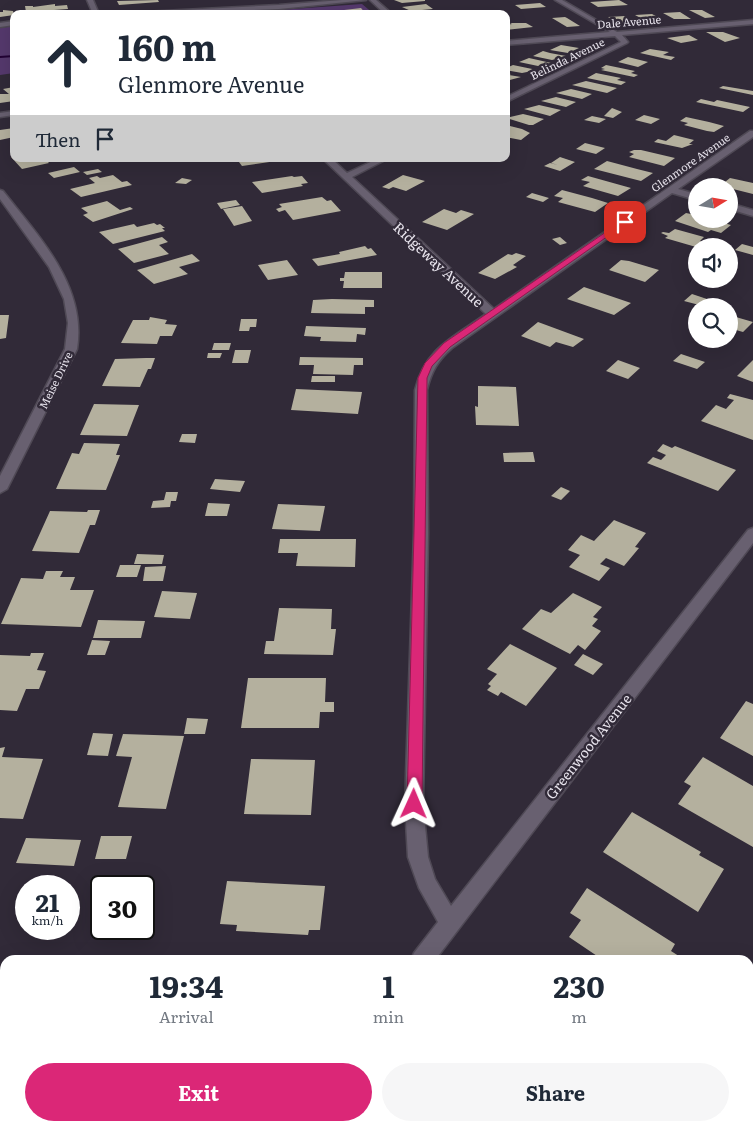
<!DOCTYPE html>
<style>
:root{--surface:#fff;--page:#f6f6f7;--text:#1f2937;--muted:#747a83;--accent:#db2777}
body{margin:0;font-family:Literata,serif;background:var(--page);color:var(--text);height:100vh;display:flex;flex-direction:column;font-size:19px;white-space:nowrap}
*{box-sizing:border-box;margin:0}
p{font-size:16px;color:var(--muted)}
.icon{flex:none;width:28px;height:28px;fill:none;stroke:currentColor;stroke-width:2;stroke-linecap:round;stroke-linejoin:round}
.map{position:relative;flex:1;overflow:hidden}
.sheet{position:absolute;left:0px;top:955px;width:754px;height:176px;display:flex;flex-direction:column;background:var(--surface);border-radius:15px 15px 0 0;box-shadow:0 5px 20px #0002}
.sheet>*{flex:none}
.banner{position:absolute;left:10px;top:10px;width:500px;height:152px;border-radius:10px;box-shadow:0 5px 20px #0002;background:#fff;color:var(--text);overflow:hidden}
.needle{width:32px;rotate:79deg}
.tools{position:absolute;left:688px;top:178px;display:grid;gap:10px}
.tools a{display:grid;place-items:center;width:50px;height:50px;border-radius:50%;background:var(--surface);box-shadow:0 5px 20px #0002;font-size:25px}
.speed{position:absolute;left:15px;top:875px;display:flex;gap:10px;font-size:25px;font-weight:700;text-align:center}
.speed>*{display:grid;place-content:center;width:65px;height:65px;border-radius:50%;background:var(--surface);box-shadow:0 5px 20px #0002;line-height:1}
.speed small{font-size:12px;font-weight:400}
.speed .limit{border:2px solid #111;border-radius:8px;background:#fff;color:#111}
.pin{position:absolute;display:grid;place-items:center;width:42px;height:42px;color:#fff;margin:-21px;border-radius:10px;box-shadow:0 2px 8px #0006}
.me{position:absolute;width:55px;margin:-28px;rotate:1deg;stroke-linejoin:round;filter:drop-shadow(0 0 4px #0008)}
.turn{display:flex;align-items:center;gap:18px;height:105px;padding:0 25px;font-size:22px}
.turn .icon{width:65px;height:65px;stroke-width:2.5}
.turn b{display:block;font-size:35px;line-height:42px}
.then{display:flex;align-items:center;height:48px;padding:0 25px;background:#0003;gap:10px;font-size:19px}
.eta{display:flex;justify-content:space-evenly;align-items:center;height:85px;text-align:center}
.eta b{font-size:30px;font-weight:700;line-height:35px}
.button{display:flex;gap:10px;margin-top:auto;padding:10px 25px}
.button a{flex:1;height:58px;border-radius:30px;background:var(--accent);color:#fff;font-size:20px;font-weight:700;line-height:58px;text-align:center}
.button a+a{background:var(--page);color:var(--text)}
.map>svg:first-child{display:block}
.green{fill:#55396d}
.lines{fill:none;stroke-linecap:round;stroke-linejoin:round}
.stream{fill:#220235;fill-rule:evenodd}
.building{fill:#b4b09e}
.street-casing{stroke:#4f4955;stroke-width:3}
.street{fill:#686070;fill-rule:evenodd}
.route{fill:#db2777;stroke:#8e194d}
.labels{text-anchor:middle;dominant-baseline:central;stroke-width:5;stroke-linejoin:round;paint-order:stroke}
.far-street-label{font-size:11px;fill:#e8e4ed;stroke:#312a38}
.street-label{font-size:14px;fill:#e8e4ed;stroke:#312a38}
</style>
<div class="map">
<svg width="753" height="1131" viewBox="0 0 753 1131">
<rect width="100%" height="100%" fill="#312a38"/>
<path class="green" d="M362,4l12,10h-213l104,-3z
M14,26v47l-14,2v-47z"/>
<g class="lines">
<path class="stream" d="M14,55v2l-14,1v-2z"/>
</g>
<path class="building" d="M158,0l1,2 -40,3 -2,-4z
M394,0h31v1l-23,2z
M619,0l9,5 -30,2 -8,-5z
M540,3l6,4 -25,2 -6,-4z
M55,4v2l12,-1 1,4 -42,3 -1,-6h8v1z
M426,4l7,5 -22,2 -9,-4z
M361,8l5,6h-18l-4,-4z
M3,10l10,1 1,4 -14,2v-5h3z
M689,10h13l13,7 -10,1z
M680,12l11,7h-17l-11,-6z
M652,14l11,6h-3l2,1h-16l-11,-6z
M625,16l10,6h-2l2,1h-17l-10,-6z
M565,17l2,1 13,8 -13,1 -15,-9z
M510,23h16l7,4 -27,3v-5l6,-1z
M706,32h17l17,6 -15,4z
M689,35l9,5 -17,3 -14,-5z
M561,45l18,3 -11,5 -18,-3z
M650,49l19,3 -6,3 12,2 -4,3 -31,-7z
M543,51l7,2 16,3 -14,4 -19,-4z
M628,57l20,5 -10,5 -20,-5z
M529,58l9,2 13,3 -13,3 -19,-4z
M513,65l24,5 -15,3 -16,-3v-2z
M606,65l29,6 -4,2 7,2 -4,2 -33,-7 4,-1 -4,-1z
M506,73l5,1 -2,1 12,2 -15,4z
M596,73l25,5 -4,2 9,2 -5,3 -34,-7z
M586,81l31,7 -10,5 -35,-8z
M723,86l30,5v4l-34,-7z
M14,87v14l-14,2v-9h9l-6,-5z
M571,89l21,5 -10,5 -26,-6z
M556,97l20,5 -10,5 -25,-6z
M701,99l13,3 3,-2 33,7 -7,5 -47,-10z
M539,105l22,5 -11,6 -26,-7z
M612,108l10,4 -9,6 -9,-2z
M523,114l21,5 -11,6h-4l-23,-7z
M644,115l16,4 -9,5 -16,-4z
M592,116l14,3 -7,4 -15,-3z
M686,117l23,5 15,4 -10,6 -7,-1 -23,-6 4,-2 -8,-2z
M510,126l12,3 8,4 -9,7 -15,-3v-10z
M14,128v9l-14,3v-10z
M674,135l20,5 -5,4h4l-11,4 -28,-6 4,-3 8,2z
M585,143l20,5 -9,6 -20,-5z
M634,150h7l34,8 -11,8 -35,-9 5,-3 -5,-2z
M14,153v6l36,1 -3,1 2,2 -27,6 -11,-12 2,-1 -3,-2z
M560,157l15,5 -15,9 -16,-5 6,-3 8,2 -7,-2z
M245,159h36l2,1 -41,6 -3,-4 4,-1z
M607,161l30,8 16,4 -12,8 -47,-12z
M74,167l6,5 -26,6 -6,-5z
M98,169l4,3 -15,3 -4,-3z
M113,175l9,7 5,-1 5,4 -51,12 -11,-8 25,-6 -6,-5 8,-2 3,2z
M403,175l22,6 -19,10 -13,-4 -4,2 -7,-2z
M292,176l2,1 8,-1 6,7 -7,1 2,2 -41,7 -10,-11z
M588,176l43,12 -13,8 -35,-10 7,-4 -9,-2z
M182,178l10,2 -6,4 -11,-1z
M730,178l23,5v11l-24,-6v-2h-9z
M562,190l30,8 16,5 -13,9 -37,-10 5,-4 -9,-2z
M532,193l17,5 -6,4 -17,-5z
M322,197l5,4 4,-1 10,11 -48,9 -8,-10 -6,2 -3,-3 6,-2 -3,-3z
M236,200l4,5 -19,4 -4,-6z
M107,201l13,9 10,-3 3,2 -40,13 -10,-7 5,-2 -7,-5z
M242,206l10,15 -18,5 -11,-17z
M444,209l12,4 5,-3 13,4 -27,16 -25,-8z
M686,213l10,2v4h13l22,6 -10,8 -10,-3 -3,2 -33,-11z
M154,223l3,2 3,-1 5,4h-3l3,3 -52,13 -14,-12 35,-8 3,3z
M675,229l29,8 -4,4 6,3 -10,3 -31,-9 3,-2 -7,-3 2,-1 6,1z
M162,237l6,5 -9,3 10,9 -35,9 -16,-14z
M560,237l7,6 -7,2 -8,-6z
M742,244l11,3v8l-18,-5z
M365,246l3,3 3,-1 6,7 -59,11 -6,-7 28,-5 -1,-2z
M516,253l10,3 -13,9 4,2 -22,12 -17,-6 30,-19 4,1z
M192,254l8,7 -21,6 9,7 -34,10 -17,-14z
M287,260l11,15 -30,5 -10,-15z
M621,260l8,1 30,9 -14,12 -36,-12z
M345,272h37v16h-39l1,-7h-4v-3h4z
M584,287l47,16 -17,12 -47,-16z
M692,294l21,7 -6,5h-4l-19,-5z
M332,299l42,1v7h-9v7l-54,-1 2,-13z
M0,315h9l-3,23 -6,1z
M729,315l24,7 -10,10 -14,-4z
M150,317l17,3 -2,4 12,1 -5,11h-12l-3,8 -36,-1 12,-23h16z
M241,319h16l-1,8h-6l-1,4h-10z
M538,322l46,17 -11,8 -17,-5 -6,5 -29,-11z
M306,326l60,2 -1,7 -8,-1 -1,8 -36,-1 1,-4 -17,-1z
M214,343h17l-2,7h-17z
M235,350h16l-3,13h-16z
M208,353h14l-2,5h-13z
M681,354l24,8 -8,7 -24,-8z
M300,357l63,1v7h-9l-1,10 -40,-1 1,-9h-15z
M146,358h9l-4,11h-3l-8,18 -38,-1 13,-27z
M618,360l22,8 -12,11 -22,-8z
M753,360v22l-16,-6z
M312,376h23v6h-24z
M478,386l38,1 3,39 -43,-1 -1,-19 3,1z
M296,389l66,3 -4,22 -67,-4z
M730,394l23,6v40l-52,-19 15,-16 10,4 8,-9 -7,-2z
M94,404l45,1 -12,31 -47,-1z
M182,434h15l-2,9 -16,-1z
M84,443l36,1 -4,11h4l-14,35 -50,-1 16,-36 7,1z
M663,444l9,4 3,-2 61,24 -18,21 -71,-28 6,-6 8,3 5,-5 -9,-4z
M533,452l2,10h-31l-1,-9z
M215,479l30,2 -5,11 -30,-3z
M561,487l9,4 -9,9 -10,-4z
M166,492h12l-2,9h-5l-1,6 -19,1 2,-7 11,-1z
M208,503l22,1 -3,12h-22z
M278,504l47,2 -5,25 -48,-2z
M88,510h12l-5,15h-5l-11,28 -47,-2 18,-40 37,1z
M614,520l32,13 -11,14 4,1 -15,18 -18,-8 -6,6 10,4 -11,13 -30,-14 11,-12 -12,-5 13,-15 13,6z
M280,539h76l-1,28 -59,-1 2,-13h-20z
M137,554l27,1 -2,9h-28z
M120,565h21l-4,12h-21z
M166,566l-3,15h-20l2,-14z
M46,571h17l-3,6h15l-5,13h24l-13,37 -80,-3 20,-46 22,1z
M162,591l35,2 -7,26 -36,-2z
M573,593l29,14 -9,10 5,2 -6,7 9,5 -16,19 -7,-5 -8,9 -48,-25 19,-20 10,4z
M279,608l53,1 -1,20h5l-3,26 -69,-1 2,-13h8z
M98,620l47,1 -4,17h-48z
M92,640l18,1 -5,14h-18z
M510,644l47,24 -31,38 -25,-14 -3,4 -11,-6 4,-4 -3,-2 9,-10 -10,-5z
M31,653h13l-7,17 9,1 -7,18h-13l-9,22 -17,-1v-55l30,1z
M583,654l20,10 -10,11 -19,-10z
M248,678h78l-1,24h9v10h-14l-1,16h-78z
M746,701l7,3v52l-33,-18z
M187,718l21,1 -3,15h-21z
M93,733l20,1 -5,22 -21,-1z
M123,734l61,2 -18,73 -48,-2 14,-50 -16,-1z
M5,747l-3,10 41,2 -20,60 -23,-1v-70z
M703,757l50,29v61l-75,-43 13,-18 -7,-4z
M251,759l64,1 -4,55 -67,-1z
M632,812l69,40 -2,3 25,14 -26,43 -95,-60z
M101,836h31l-6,23h-31z
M26,838l55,2 -7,26 -58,-3z
M227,881l98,5 -5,44h-11l-1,5 -72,-4 1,-6 -17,-1z
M587,888l88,56 -4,7 14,9h-82l-34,-23 12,-17 -11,-7z
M0,1078h5v19l-5,15z"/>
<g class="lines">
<g class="street-casing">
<path id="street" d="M87,0h6l6,14h-6z
M342,0h24l-87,9 -121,5h-53l174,-9z
M370,0h6l16,14h-7z
M555,0h7l55,32 136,-12v4l-131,11 6,7 -1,1 -121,59v-5l115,-55 -6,-6 -109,9v-4l104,-9z
M14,21v4l-14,2v-4z
M14,111v4l-14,2v-4z
M750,131h3v6l-75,52 18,5v6l-24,-7 -220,155c-14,12 -21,24 -25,42l1,143 -5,272 5,52 7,22 16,27 297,-376 5,-2v15l-318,417h-24l3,-7 24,-31 -19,-34 -11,-31 -3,-52 9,-272 1,-143c10,-42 39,-53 71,-76l-163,-155h9l15,14 30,-14h10l-35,18 142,132z
M0,190l3,1c36,46 84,95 74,158l-70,140 -7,4v-17l65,-127 3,-26 -4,-24 -15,-32 -49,-68z
M729,203l24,7v6l-24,-7z
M277,1126h26l-2,5h-26z"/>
</g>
<use href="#street" class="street"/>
</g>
<path class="route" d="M622,221l6,1 -178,125 -18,19 -5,12 -5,426 -3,5 -5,2 -5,-2 -2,-5 11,-426 7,-15 19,-20z"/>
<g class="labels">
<g class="far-street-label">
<text transform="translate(629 21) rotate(-5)">Dale Avenue</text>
<text transform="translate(567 58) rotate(-26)">Belinda Avenue</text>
<text transform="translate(690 162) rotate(-35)">Glenmore Avenue</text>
<text transform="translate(55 380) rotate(-64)">Meise Drive</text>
</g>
<g class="street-label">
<text transform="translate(439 264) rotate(43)">Ridgeway Avenue</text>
<text transform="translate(588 746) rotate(-52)">Greenwood Avenue</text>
</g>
</g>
</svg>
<div class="tools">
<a><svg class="needle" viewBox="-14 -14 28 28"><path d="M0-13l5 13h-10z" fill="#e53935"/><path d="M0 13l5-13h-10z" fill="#747a83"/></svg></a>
<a><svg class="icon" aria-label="sound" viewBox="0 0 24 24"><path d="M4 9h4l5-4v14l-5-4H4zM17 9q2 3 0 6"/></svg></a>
<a><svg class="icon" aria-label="search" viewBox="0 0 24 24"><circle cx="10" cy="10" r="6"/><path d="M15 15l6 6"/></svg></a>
</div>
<div class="speed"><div>21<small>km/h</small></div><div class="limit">30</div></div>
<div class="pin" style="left:625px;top:222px;background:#d93025"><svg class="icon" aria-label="arrive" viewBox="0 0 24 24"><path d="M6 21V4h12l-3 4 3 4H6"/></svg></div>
<svg class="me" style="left:414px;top:804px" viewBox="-20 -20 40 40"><path d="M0-17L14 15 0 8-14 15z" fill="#db2777" stroke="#fff" stroke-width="4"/></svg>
<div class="banner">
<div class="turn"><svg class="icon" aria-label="ahead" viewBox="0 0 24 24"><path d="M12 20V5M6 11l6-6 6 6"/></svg><div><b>160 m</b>Glenmore Avenue</div></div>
<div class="then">Then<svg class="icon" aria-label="arrive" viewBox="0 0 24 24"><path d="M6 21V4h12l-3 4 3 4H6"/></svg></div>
</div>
<section class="sheet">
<div class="eta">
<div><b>19:34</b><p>Arrival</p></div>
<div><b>1</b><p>min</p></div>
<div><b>230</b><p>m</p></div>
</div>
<div class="button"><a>Exit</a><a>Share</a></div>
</section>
</div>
